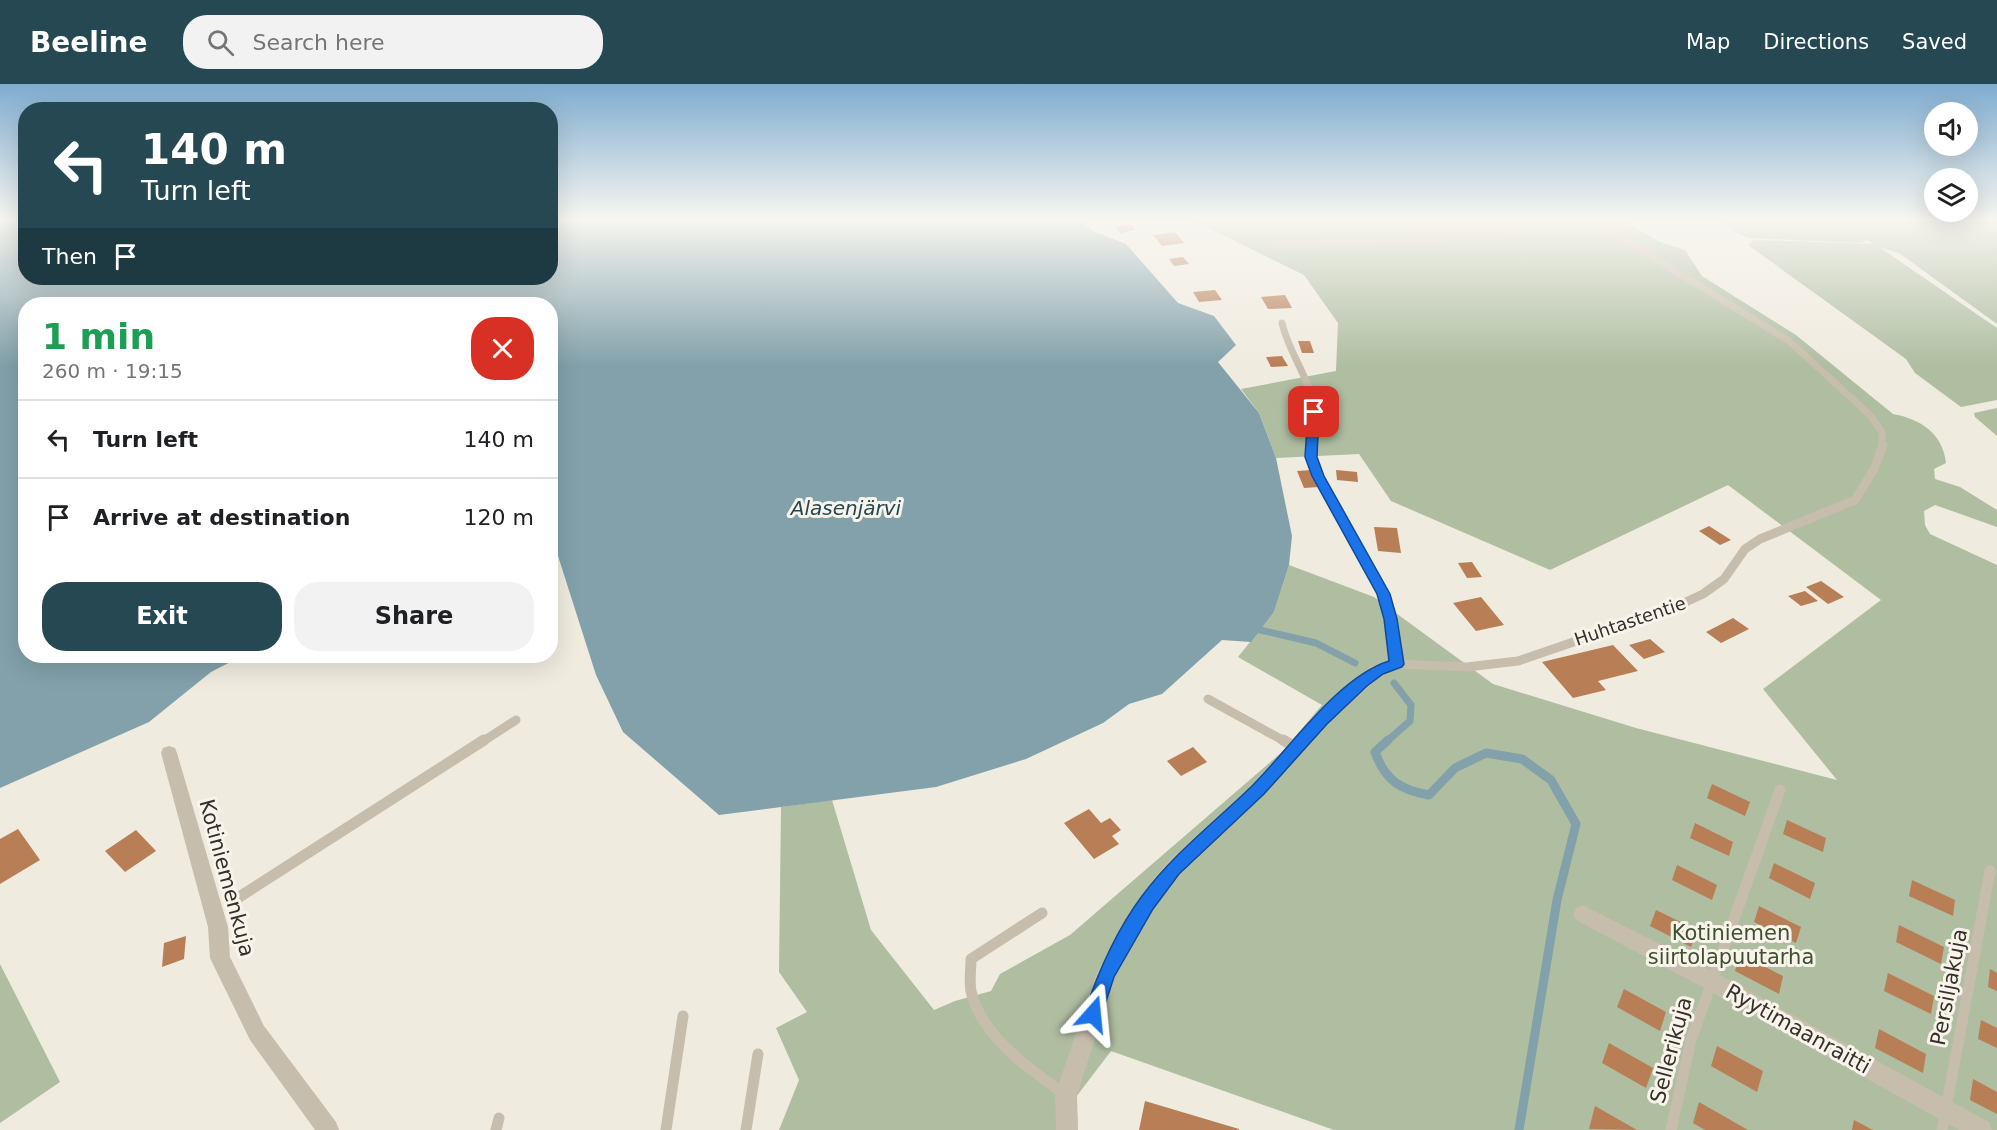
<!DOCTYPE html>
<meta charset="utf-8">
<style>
:root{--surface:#fff;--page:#f2f2f2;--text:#202124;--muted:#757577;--line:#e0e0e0;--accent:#254853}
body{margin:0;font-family:"DejaVu Sans",sans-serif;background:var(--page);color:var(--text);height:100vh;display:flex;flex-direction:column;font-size:22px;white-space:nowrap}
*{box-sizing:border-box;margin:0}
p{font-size:20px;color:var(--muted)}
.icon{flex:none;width:33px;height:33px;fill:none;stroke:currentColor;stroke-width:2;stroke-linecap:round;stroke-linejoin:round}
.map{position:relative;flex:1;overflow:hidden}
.drawer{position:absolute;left:18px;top:213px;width:540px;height:366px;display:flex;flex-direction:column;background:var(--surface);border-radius:24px;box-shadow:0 6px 24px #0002}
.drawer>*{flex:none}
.banner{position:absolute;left:18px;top:18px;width:540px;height:183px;border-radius:24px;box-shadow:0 6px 24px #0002;background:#254853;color:#fff;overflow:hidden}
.buttons{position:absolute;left:1924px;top:18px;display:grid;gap:12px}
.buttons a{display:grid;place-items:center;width:54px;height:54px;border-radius:50%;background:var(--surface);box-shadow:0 6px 24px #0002;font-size:30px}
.pin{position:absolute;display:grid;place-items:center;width:51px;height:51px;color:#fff;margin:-26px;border-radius:12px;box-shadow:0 3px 9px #0006}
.me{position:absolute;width:66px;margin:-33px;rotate:18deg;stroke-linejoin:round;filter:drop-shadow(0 0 4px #0008)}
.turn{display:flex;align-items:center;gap:21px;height:126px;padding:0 24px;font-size:27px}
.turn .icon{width:78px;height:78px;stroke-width:2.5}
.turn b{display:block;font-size:42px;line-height:51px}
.then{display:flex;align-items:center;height:57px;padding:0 24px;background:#0003;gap:12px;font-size:22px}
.round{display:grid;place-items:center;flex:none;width:63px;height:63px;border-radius:24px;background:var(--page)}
.headline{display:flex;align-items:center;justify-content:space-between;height:102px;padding:0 24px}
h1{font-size:36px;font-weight:700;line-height:45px;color:#1e9e55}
.primary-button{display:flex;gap:12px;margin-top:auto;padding:12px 24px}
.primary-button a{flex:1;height:69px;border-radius:24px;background:var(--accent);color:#fff;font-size:24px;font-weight:700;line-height:69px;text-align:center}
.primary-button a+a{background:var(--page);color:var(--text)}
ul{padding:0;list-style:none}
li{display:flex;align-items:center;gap:18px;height:78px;padding:0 24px;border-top:2px solid var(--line)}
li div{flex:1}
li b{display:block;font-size:22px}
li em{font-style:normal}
header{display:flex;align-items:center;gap:36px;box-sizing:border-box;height:84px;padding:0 30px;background:var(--accent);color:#fff}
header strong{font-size:28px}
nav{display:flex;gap:33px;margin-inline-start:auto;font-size:21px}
.search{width:420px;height:54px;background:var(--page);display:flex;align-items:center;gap:15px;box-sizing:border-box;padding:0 21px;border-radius:24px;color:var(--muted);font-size:22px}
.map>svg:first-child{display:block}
.green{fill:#afbda1}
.water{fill:#82a1aa}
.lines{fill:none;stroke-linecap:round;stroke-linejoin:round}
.stream-far1{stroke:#82a1aa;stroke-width:7}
.stream{stroke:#82a1aa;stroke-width:9}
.building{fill:#b87e56}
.lane-far2{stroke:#c7bdac;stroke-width:7}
.lane-far1{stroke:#c7bdac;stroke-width:9}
.lane{stroke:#c7bdac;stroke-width:11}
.street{fill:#c7bdac;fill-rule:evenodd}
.route{fill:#1a73e8;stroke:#114b97;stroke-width:1.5}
.labels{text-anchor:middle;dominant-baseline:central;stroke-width:6;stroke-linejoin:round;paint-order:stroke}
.street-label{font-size:18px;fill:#36302a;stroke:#f8f4eb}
.water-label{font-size:20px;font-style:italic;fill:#254853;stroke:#f8f4eb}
.near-street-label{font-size:21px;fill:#36302a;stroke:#f8f4eb}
.near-park-label{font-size:21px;fill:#405131;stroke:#f8f4eb}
</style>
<header>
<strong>Beeline</strong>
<div class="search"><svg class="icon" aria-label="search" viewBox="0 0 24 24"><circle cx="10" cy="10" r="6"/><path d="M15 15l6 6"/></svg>Search here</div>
<nav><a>Map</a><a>Directions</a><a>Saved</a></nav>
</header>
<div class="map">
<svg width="1997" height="1046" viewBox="0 0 1997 1046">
<rect width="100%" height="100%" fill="#f0ebdf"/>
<path class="green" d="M1192,136h430l38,22 25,8 17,26 94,59 97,79c28,5 50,20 53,49l-12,6 1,10 25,8 37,23v17l-62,-22 -11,6 1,14 5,9 67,31v565h-663l-223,-79 -35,46 2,33h-299l20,-50 -23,-52 31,-16 -28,-40 2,-165 51,-7 39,130 63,80 21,-9 36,-10 9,-17 70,-39 212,-183 40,-47 -84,-48 36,-45 15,-47 85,32 119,87 143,44 201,52 -74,-91 118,-89 -153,-115 -178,85 -159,-69 -32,-47 -83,4 -17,-45 -18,-24 95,-18 2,-48 -34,-48z
M1720,136h277v104l-98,-71 -20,-6 118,81v72l-36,7 -46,-34 -9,-14 -158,-114 6,-5 120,4 -7,-4 -6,3 -113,-5 -11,-5z
M1997,324v28l-22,-19 -1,-4z
M0,880l60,118 -60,41z"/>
<path class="water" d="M0,136h25l1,58h524l1,-58h528l14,11 33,13 52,59 36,13 22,29 -18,17 41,51 17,45 16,78 -3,29 -15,47 -23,30 -29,-2 -60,54 -33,10 -26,19 -77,36 -90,28 -217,28 -96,-83 -27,-57 -45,-141 -1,-230h-524v352h216l-31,16 -62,50 -149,66z"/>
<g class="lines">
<path class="stream-far1" d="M1256,545l60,14 39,20
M1386,658l24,-21 1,-16 -17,-22"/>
<path class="stream" d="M1388,656l-13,12c10,28 25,38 54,43l26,-27 31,-15 36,6 29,21 25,44 -19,76 -38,230"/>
</g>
<path class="building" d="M1130,140l6,6 -15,3 -6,-6z
M1175,148l9,11 -22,3 -9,-11z
M1183,173l6,7 -15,2 -5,-7z
M1215,206l7,10 -23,2 -6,-10z
M1285,211l7,13 -24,1 -7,-12z
M1298,257h12l4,12h-12z
M1282,272l6,10 -17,1 -5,-10z
M1311,386l8,17 -15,1 -7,-17z
M1336,386l21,2 1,10 -21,-2z
M1709,442l22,14 -11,5 -21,-14z
M1374,443l23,1 4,25 -23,-2z
M1472,478l10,15 -15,1 -9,-15z
M1821,497l23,16 -16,7 -22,-17z
M1805,507l13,10 -17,5 -13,-10z
M1481,513l23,28 -28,6 -23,-28z
M1733,534l16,11 -28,14 -15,-11z
M1650,555l15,13 -21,7 -15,-14z
M1613,561l25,26 -40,10 8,9 -33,8 -31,-36z
M1193,663l14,15 -26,14 -14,-15z
M1712,700l38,18 -5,14 -38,-18z
M1089,725l12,14 9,-5 11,12 -9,6 7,8 -25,15 -30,-36z
M1787,736l39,18 -3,14 -40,-18z
M1695,739l38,19 -4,14 -39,-18z
M18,745l22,31 -40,24v-45z
M136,746l20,21 -31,21 -20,-21z
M1774,779l41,20 -5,16 -41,-21z
M1677,781l40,20 -5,15 -40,-20z
M1912,796l43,20 -2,16 -44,-20z
M1759,822l42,21 -5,16 -42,-21z
M1656,826l41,20 -6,17 -41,-21z
M1899,841l45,22 -3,17 -45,-22z
M186,852l-2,23 -22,8 2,-24z
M1740,870l43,22 -4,18 -44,-23z
M1990,885l7,4v18l-9,-4z
M1888,889l46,23 -3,18 -47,-23z
M1624,905l42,23 -6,19 -43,-24z
M1981,936l16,8v20l-19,-9z
M1879,945l47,25 -3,19 -48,-25z
M1609,959l44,25 -7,20 -44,-25z
M1717,962l46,25 -6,21 -46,-26z
M1973,995l24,13v22l-27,-14z
M1145,1017l94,28v1h-100z
M1699,1018l49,28h-43l-12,-7z
M1595,1022l42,24 -48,-1z
M1854,1036l19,10h-21z"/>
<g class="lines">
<path class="lane-far2" d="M1274,161l179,-7 111,-7 51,3 174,107 81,74 12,17v14
M1282,239c6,26 21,46 29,71 5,16 2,35 1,52"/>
<path class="lane-far1" d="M1312,361l-1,12 7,19 66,118 7,25 6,45 70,3 51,-6 157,-54 28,-13 21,-15 21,-30 15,-10 95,-39 19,-31 9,-24
M1208,615l78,43
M482,658l34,-22"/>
<path class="lane" d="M1283,656l12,7
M236,815l248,-159
M1042,829l-71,46c0,10 -2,22 0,32 10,46 60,79 95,104
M496,1046l3,-12
M666,1046l17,-114
M746,1046l12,-76
M1671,1046l20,-90 89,-250
M1942,1046l48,-259"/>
<path class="street" d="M1397,574l6,2 2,4 -2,4 -20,6 -55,50 -64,71 -84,80 -26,34 -39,68 -38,118 1,35h-22l-1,-35 41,-121 44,-77 26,-34 86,-78 64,-71 55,-48z
M169,662l6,2 2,5 51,174 2,30 34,69 72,96 3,8h-24l-65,-90 -40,-82 -2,-31 -47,-174 2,-5z
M1583,821l135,69 271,148 3,8h-33l-255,-142 -128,-68 -3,-6 3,-6z"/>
</g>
<linearGradient id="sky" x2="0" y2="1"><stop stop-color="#7faccf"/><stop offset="0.48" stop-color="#f8f6f1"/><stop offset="1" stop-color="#f8f6f1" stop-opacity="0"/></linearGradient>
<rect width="1997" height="282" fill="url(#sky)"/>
<path class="route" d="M1314,325l5,3 -2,45 7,19 66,118 7,25 7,45 -2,3 -19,7 -16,12 -40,38 -63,70 -85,80 -26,35 -39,68 -14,43 -7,3 -7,-3 -2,-6c14,-42 32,-83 58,-118 32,-43 73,-74 110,-110 38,-38 86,-109 137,-125l-5,-42 -7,-25 -65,-118 -7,-19 3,-45z"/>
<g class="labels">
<g class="street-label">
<text transform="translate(1630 537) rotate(-19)">Huhtastentie</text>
</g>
<g class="water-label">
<text x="846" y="424">Alasenjärvi</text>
</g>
<g class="near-street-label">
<text transform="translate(227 794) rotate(75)">Kotiniemenkuja</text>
<text transform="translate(1949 903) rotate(-79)">Persiljakuja</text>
<text transform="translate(1798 945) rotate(29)">Ryytimaanraitti</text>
<text transform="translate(1671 966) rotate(-75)">Sellerikuja</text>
</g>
<g class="near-park-label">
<text x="1731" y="849">Kotiniemen<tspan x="1731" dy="24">siirtolapuutarha</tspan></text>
</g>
</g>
</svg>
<div class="buttons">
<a><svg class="icon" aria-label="sound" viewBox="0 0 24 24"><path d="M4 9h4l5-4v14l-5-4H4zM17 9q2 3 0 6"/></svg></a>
<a><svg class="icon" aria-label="layers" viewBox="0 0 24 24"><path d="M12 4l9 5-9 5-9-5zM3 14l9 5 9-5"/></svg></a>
</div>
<div class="pin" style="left:1314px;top:328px;background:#d93025"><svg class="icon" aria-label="arrive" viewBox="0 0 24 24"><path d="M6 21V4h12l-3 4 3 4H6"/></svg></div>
<svg class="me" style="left:1093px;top:930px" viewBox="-20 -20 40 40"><path d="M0-17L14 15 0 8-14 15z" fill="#1a73e8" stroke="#fff" stroke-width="4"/></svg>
<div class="banner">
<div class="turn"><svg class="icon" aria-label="left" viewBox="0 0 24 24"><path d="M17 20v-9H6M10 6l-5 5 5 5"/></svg><div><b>140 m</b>Turn left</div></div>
<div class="then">Then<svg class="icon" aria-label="arrive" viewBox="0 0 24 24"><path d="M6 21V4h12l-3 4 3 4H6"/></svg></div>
</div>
<section class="drawer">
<div class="headline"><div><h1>1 min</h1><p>260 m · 19:15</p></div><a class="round" style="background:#d93025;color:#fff"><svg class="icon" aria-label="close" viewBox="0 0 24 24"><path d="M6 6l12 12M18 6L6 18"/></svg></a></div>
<ul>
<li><svg class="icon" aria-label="left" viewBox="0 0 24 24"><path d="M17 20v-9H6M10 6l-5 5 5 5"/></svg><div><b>Turn left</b></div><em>140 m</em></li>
<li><svg class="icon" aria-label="arrive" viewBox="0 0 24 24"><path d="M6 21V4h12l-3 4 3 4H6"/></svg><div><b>Arrive at destination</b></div><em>120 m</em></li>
</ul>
<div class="primary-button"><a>Exit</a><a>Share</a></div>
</section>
</div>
